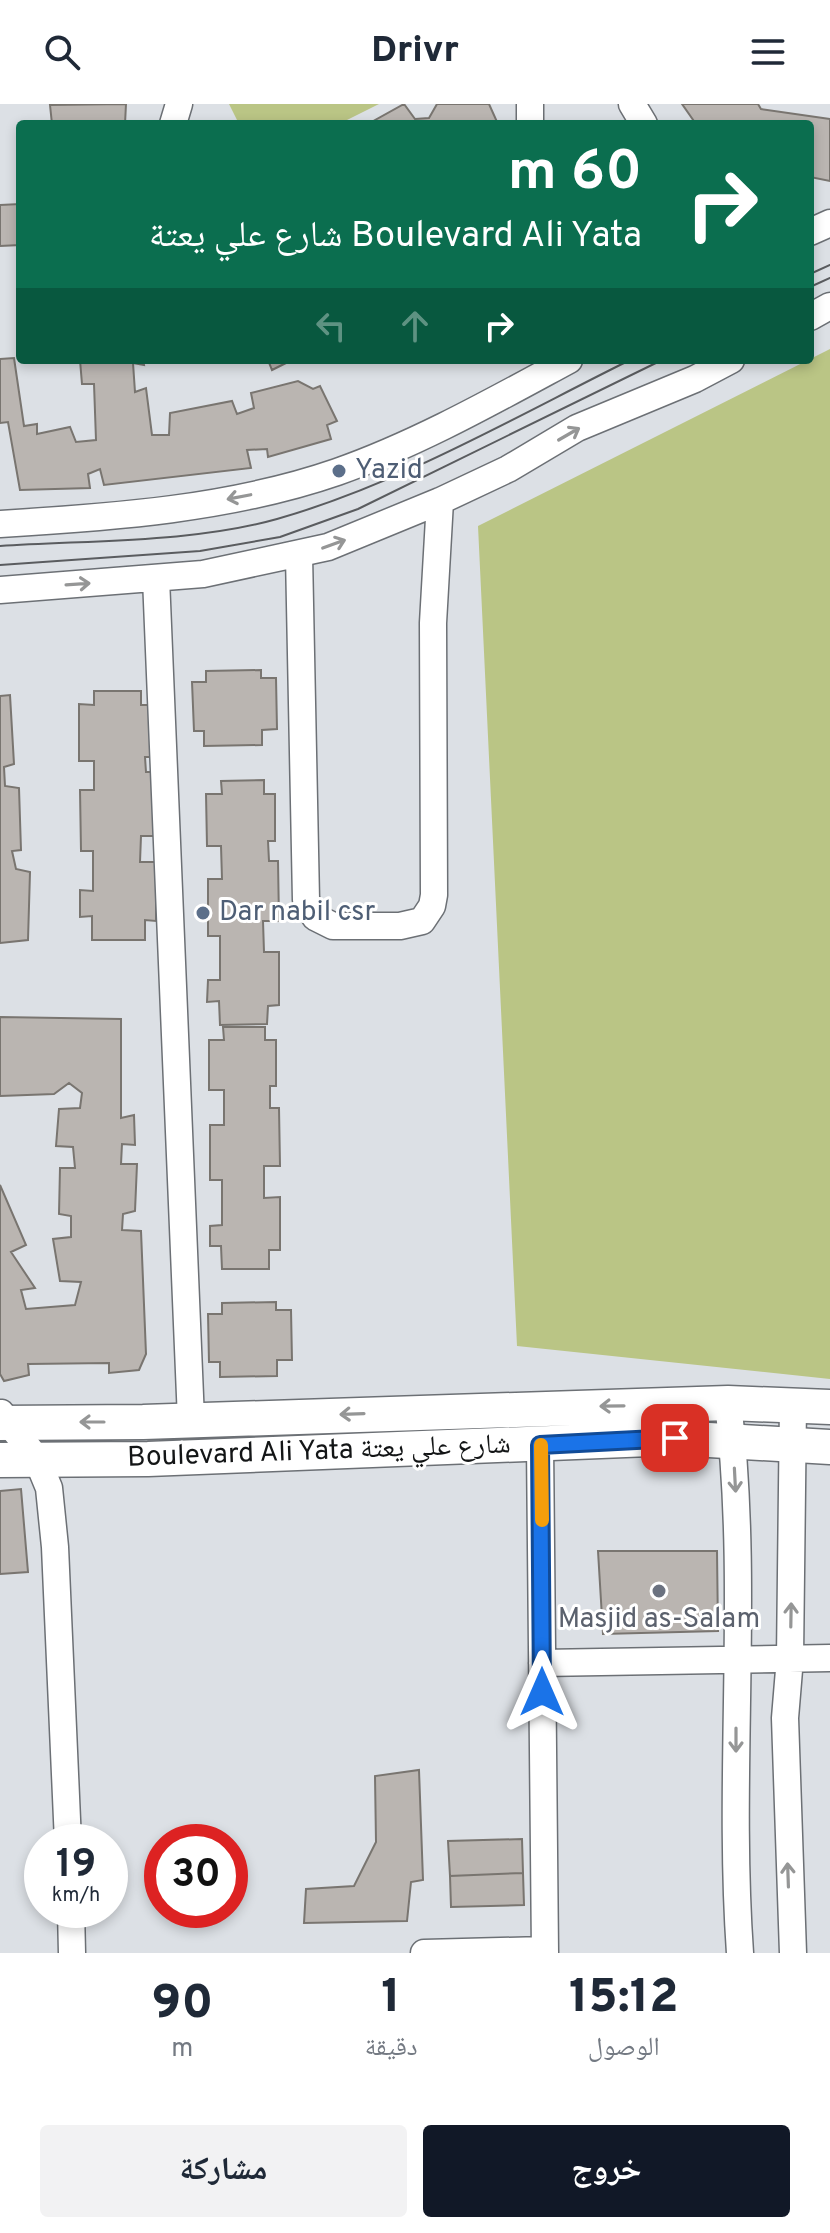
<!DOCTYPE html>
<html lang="ar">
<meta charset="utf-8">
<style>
:root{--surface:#fff;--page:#f2f2f3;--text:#1f2937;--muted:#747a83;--accent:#111827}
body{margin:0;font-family:Overpass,"Noto Naskh Arabic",sans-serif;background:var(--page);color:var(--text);direction:rtl;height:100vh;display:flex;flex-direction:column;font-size:30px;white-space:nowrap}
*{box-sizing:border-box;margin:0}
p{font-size:26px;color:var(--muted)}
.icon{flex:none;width:44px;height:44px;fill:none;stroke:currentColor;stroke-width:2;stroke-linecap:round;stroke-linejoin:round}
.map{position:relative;height:1849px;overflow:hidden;direction:ltr}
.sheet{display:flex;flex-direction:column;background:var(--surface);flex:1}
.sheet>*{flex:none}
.banner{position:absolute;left:16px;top:16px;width:798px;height:244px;border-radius:8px;box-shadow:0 4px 12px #0003;direction:rtl;background:#0b6e4f;color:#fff;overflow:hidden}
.speed{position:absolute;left:24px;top:1720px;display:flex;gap:16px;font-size:40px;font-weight:700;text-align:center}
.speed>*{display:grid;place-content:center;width:104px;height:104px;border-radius:50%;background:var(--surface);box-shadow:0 4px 12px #0003;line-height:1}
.speed small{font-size:20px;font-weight:400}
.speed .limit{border:12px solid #d22;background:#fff;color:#111}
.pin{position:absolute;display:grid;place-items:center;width:68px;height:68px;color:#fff;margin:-34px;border-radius:16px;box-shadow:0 4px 12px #0006}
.me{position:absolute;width:88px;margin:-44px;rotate:0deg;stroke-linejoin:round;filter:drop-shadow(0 0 6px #0008)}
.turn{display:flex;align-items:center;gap:28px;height:168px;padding:0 40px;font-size:36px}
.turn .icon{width:104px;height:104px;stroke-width:2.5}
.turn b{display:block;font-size:56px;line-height:68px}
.lanes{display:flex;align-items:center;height:76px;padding:0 40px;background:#0003;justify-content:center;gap:40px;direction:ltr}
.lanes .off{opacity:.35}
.eta{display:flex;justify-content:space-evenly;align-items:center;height:136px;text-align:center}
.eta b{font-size:48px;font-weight:800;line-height:56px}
.action{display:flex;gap:16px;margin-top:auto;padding:16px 40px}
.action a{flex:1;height:92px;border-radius:8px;background:var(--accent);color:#fff;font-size:32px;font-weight:800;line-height:92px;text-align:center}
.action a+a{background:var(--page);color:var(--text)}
header{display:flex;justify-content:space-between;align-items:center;height:104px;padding:0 40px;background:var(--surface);font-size:36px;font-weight:800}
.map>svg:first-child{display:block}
.green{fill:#bac585}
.building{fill:#bab5b1;stroke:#797570;stroke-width:2}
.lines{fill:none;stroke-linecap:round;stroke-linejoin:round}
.minor-casing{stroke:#6c7075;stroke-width:29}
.tertiary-casing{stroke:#6c7075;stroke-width:37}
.minor{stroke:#fff;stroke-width:26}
.tertiary{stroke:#fff;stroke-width:34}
.tram{stroke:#5a5c5f;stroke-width:2}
.oneway{stroke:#959696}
.route-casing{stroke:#114b97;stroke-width:20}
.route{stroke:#1a73e8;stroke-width:14}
.slow{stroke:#f59e0b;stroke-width:14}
.service-dot{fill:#5c6f8a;stroke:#fff;stroke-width:3}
.worship-dot{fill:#6b7280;stroke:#fff;stroke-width:3}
.labels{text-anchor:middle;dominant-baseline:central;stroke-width:6;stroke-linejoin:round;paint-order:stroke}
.service-label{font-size:28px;fill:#4e5e75;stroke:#fff;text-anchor:start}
.street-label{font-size:28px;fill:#131516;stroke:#fff}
.worship-label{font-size:28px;fill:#5b616d;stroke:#fff}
</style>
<header><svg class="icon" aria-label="menu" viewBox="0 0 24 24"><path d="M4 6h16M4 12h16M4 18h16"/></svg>Drivr<svg class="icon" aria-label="search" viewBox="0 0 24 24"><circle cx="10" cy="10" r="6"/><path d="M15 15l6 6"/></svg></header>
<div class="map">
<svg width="830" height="1849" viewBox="0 0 830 1849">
<rect width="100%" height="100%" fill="#dce0e5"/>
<path class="green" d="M229,0h150l-40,20h-100z
M830,245v1030l-313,-33 -39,-820z"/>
<path class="building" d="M126,0l-1,20h-73l-2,-19z
M404,0l11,15 14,-1 8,-14h52l9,20h-130z
M682,0h76l3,5 69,10v62l-20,-4v-53h-114z
M20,100v41l-20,1v-41z
M14,254l10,68 13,-2v10l33,-7 6,15 20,-2 -2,-56h-12l-2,-24h63l1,5 -11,-2 2,29 11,-4 6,47h17l1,-22 62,-12 5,13 17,-6 -3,-15 47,-12 15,8 7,-3 17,35 -10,4 4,14 -63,18 -1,-8 -20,1 4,18 -147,17 -4,-16 -12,5 2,14 -70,2 -12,-68 -8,1v-64z
M268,256h24l-20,10z
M261,566v8h15l1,51 -15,1v15l-58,1v-15h-10l-2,-49h14v-11z
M94,587h47v14h11v52h-7l1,15h9v64h-14l-1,26h16v59l-11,-1v20h-53v-24l-12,1v-27l13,1v-40h-12l-1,-61h14v-29h-15v-57l15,1z
M10,591l4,69 -10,3 1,19 14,2 2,62 -9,1 4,18 14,3 -2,68 -28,3v-247z
M264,676v14h11v47h-7l1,20h9l1,60h-16l1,31h15v53l-11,1 -1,18 -47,1 -1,-24 -12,1 1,-22h12v-44h-12v-57h14l-1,-33h-14l-1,-52h16l-1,-13z
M0,913l121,2v99l13,-3 1,30 -13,-1 -1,20h16l-2,47 -12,3 -1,16 19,1 5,123 -7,16 -30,3v-10l-81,1 1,11 -25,6 -4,-7v-189l26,60 -15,7 24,36 -14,2 5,19 49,-4 6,-23 -21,-1 -7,-42 18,-2v-21l-12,-2 1,-46h15l-2,-21 -17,-1 3,-37 21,-1 2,-15 -13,-10 -15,11 -54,2z
M223,923h42v13h11v46h-6v22h9l1,58h-16v32l16,-1v53h-11v19h-47l-1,-23h-11v-20l12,-1v-45h-12v-55h14v-35h-15v-50h15z
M276,1198v8h15l1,50h-15v16l-57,1v-15h-11l-1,-48h14v-11z
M21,1385l7,83 -28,2v-83z
M598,1447h119l1,80 -115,3z
M419,1666l4,110 -12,2 -4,39 -103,2 2,-34 48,-3 22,-44 -1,-66z
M522,1735l1,34 -73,3 -2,-35z
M523,1769l1,32 -73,2 -1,-31z"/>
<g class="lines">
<g class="minor-casing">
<path id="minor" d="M632,0l12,20
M173,20l6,-20
M530,20v-20
M810,128l20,-9
M810,213l20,-11
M0,420c113,-7 230,-15 337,-52 80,-28 158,-72 232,-112
M299,451l7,345 9,17 18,9h67l22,-5 10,-15 2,-11 -1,-272 7,-122
M156,474l35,842
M0,486l203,-16 125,-27 112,-46 68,-32 69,-41 118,-49 36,-19
M728,1299c22,183 -1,367 12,550
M1,1309l36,46 12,29 6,59 13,295
M540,1341l5,508
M542,1559l288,-5
M71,1806l1,43
M424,1849l120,-3
M793,1849l-8,-235 5,-60 3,-254"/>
</g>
<g class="tertiary-casing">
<path id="tertiary" d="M0,1319l143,-1 585,-19 102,4
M0,1356l148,-1 527,-21 155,9"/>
</g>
<use href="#minor" class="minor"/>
<use href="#tertiary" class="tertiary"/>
<path class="tram" d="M810,170l20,-9
M810,183l20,-9
M0,442c89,-6 192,-3 277,-27 123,-35 238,-102 353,-159
M0,461l200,-14 80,-14 78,-28 304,-149"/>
</g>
<defs><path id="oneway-shaft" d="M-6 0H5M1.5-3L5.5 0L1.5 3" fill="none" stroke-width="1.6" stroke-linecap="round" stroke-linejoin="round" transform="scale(2)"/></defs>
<g class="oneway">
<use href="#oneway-shaft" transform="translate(569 330) rotate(-30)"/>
<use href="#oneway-shaft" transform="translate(239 393) rotate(169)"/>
<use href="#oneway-shaft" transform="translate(334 440) rotate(-20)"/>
<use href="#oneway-shaft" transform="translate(78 480) rotate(-4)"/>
<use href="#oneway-shaft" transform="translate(612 1302) rotate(179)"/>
<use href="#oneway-shaft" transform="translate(352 1310) rotate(178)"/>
<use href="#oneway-shaft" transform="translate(92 1318) rotate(180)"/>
<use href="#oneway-shaft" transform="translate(735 1376) rotate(87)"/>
<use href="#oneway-shaft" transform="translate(791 1511) rotate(-89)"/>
<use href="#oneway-shaft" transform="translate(736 1636) rotate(90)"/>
<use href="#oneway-shaft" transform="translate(788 1771) rotate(-92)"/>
</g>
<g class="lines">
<g class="route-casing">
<path id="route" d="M542,1588l-2,-247 135,-7"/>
</g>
<use href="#route" class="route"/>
<path class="slow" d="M541,1341l1,75"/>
</g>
<g class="service-dot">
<circle cx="339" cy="367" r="8"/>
<circle cx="203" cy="809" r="8"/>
</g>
<circle class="worship-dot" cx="659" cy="1487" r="8"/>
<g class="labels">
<g class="service-label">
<text x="355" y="367">Yazid</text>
<text x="219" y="809">Dar nabil csr</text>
</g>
<g class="street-label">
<text transform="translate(319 1348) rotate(-2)">Boulevard Ali Yata شارع علي يعتة</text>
</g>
<g class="worship-label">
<text x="659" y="1516">Masjid as-Salam</text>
</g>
</g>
</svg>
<div class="speed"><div>19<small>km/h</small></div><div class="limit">30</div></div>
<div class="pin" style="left:675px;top:1334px;background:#d93025"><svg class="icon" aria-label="arrive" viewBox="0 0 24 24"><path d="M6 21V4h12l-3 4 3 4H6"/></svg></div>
<svg class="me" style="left:542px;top:1588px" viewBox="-20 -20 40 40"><path d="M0-17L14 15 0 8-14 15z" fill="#1a73e8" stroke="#fff" stroke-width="4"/></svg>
<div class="banner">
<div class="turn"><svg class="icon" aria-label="right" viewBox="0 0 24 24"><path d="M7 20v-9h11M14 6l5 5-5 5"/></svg><div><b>60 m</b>Boulevard Ali Yata شارع علي يعتة</div></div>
<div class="lanes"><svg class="icon off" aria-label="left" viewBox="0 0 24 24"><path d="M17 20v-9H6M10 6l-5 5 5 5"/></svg><svg class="icon off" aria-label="ahead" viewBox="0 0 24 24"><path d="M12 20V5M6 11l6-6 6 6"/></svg><svg class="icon" aria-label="right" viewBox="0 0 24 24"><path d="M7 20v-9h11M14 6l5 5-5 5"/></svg></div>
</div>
</div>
<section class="sheet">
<div class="eta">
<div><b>15:12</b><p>الوصول</p></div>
<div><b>1</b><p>دقيقة</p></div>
<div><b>90</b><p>m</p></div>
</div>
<div class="action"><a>خروج</a><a>مشاركة</a></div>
</section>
